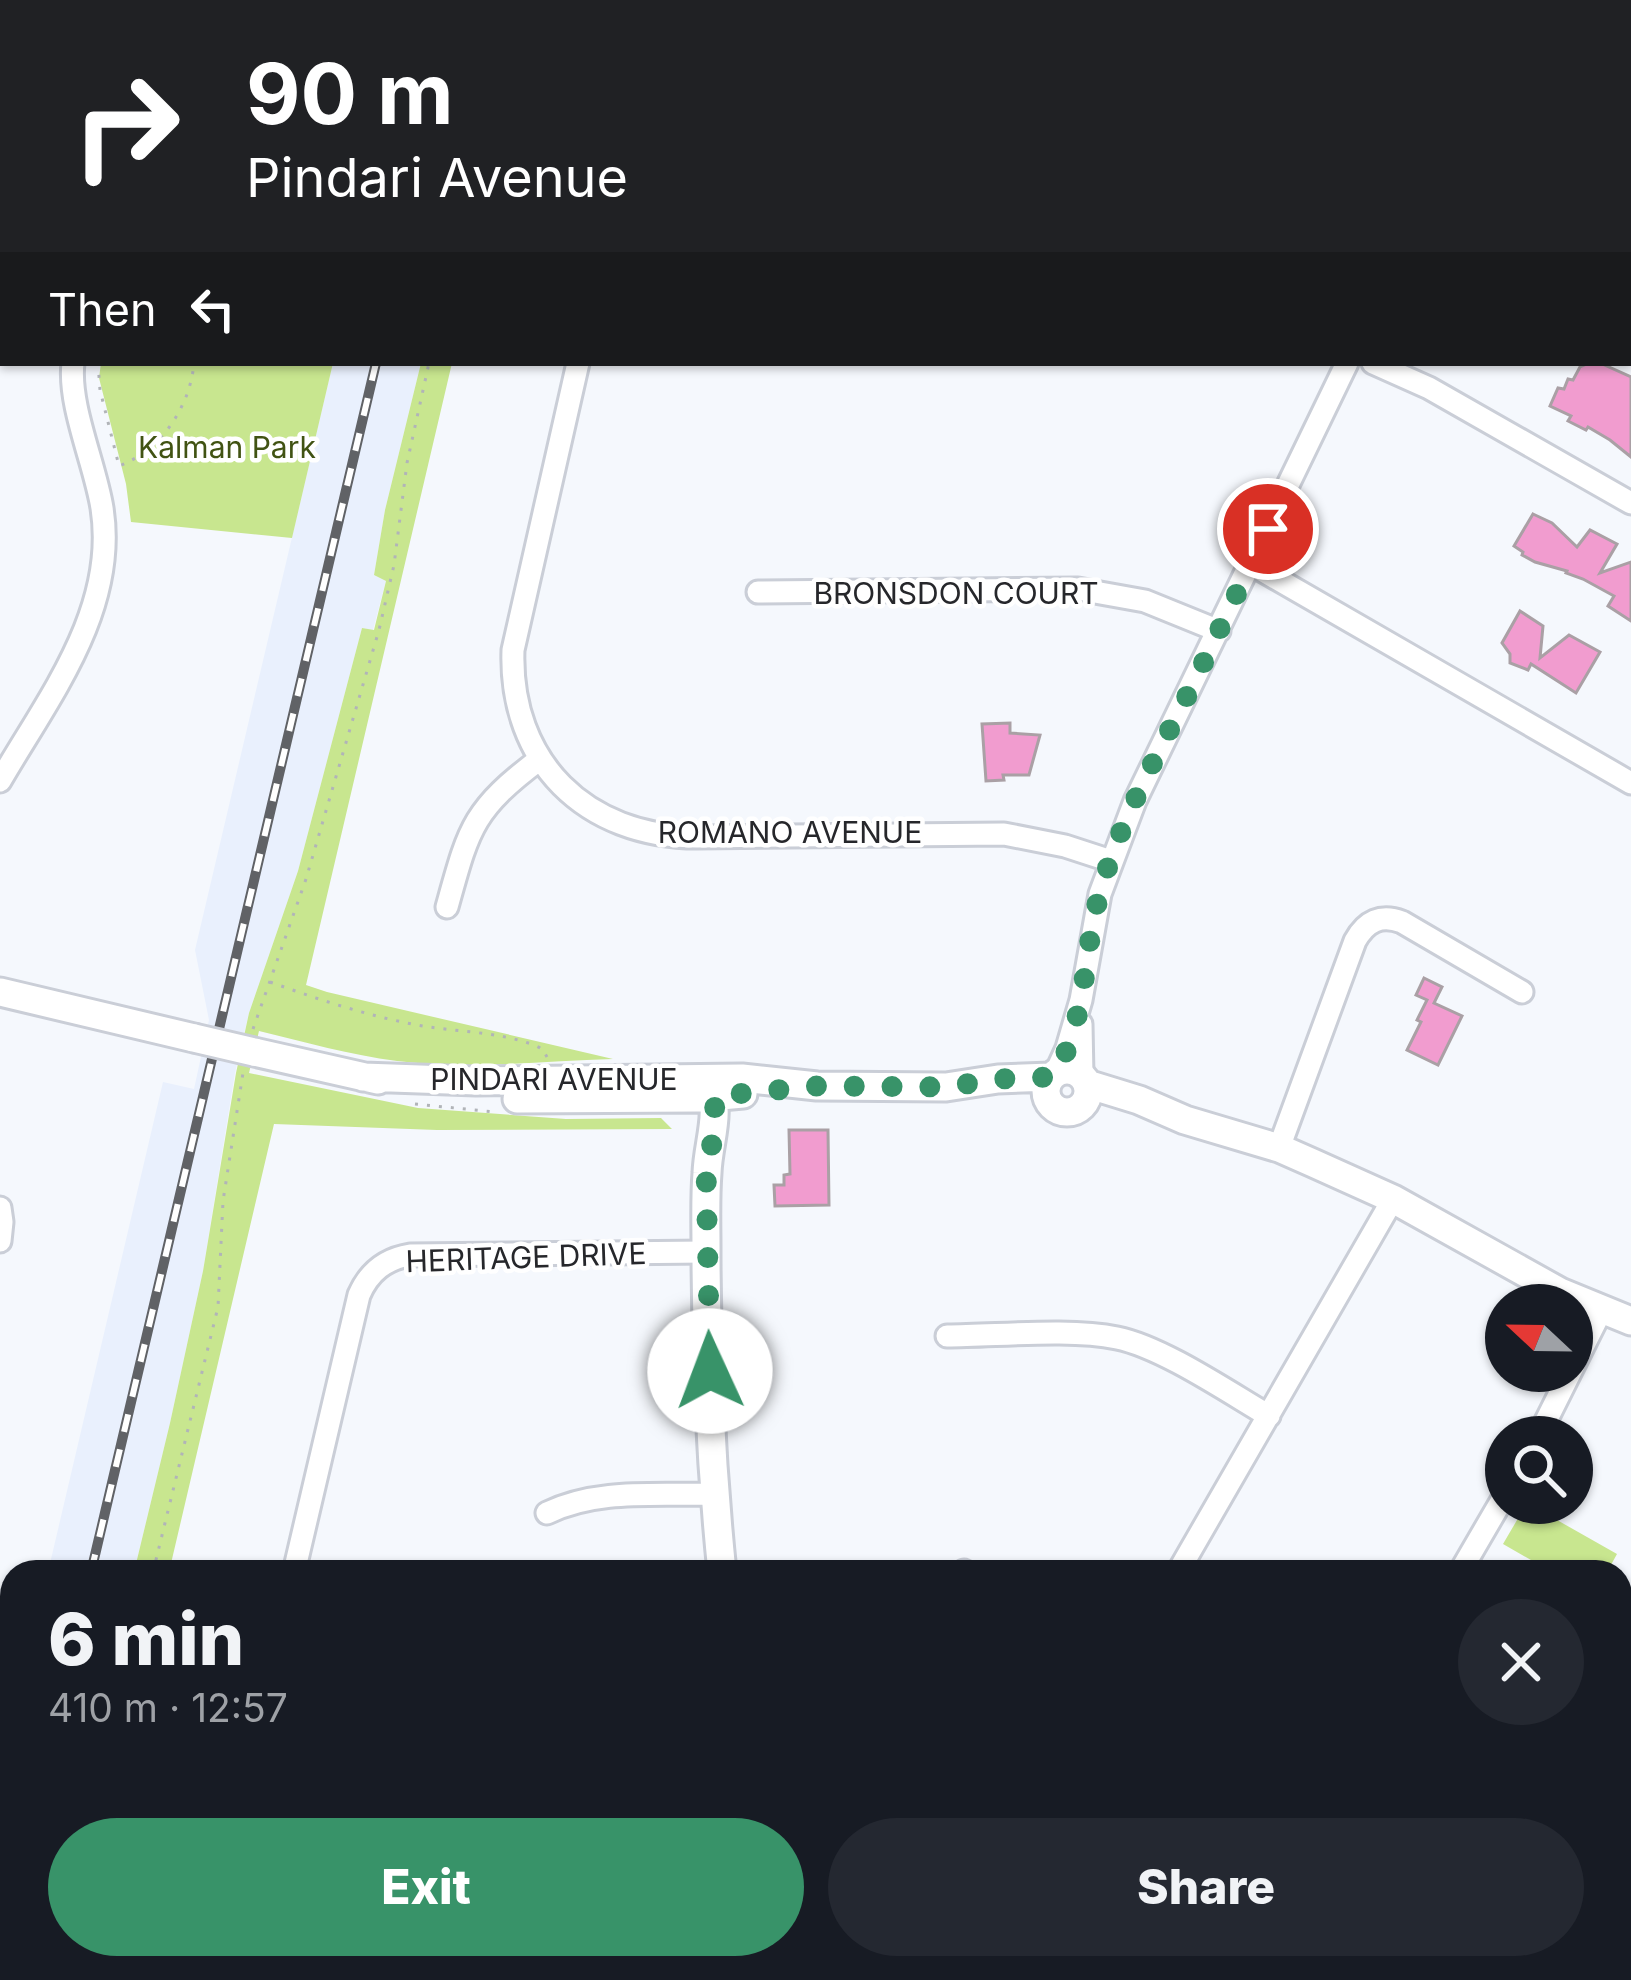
<!DOCTYPE html>
<meta charset="utf-8">
<style>
:root{--surface:#171b24;--page:#242831;--text:#f1f3f6;--muted:#9ea1a6;--accent:#389369}
body{margin:0;font-family:Inter,sans-serif;background:var(--page);color:var(--text);height:100vh;display:flex;flex-direction:column;font-size:45px;white-space:nowrap}
*{box-sizing:border-box;margin:0}
p{font-size:39px;color:var(--muted)}
.icon{flex:none;width:66px;height:66px;fill:none;stroke:currentColor;stroke-width:2;stroke-linecap:round;stroke-linejoin:round}
.map{position:relative;flex:1;overflow:hidden}
.drawer{position:absolute;left:0px;top:1560px;width:1632px;height:420px;display:flex;flex-direction:column;background:var(--surface);border-radius:36px 36px 0 0;box-shadow:0 3px 9px #0004}
.drawer>*{flex:none}
.hud{position:absolute;left:0px;top:0px;width:1632px;height:366px;box-shadow:0 3px 9px #0004;background:#202124;color:#fff;overflow:hidden}
.needle{width:78px;rotate:292deg}
.tools{position:absolute;left:1485px;top:1284px;display:grid;gap:24px}
.tools a{display:grid;place-items:center;width:108px;height:108px;border-radius:50%;background:var(--surface);box-shadow:0 3px 9px #0004;font-size:60px}
.pin{position:absolute;display:grid;place-items:center;width:102px;height:102px;color:#fff;margin:-51px;border:6px solid #fff;border-radius:50%;box-shadow:0 3px 12px #0007}
.me{position:absolute;width:132px;margin:-66px;rotate:358deg;stroke-linejoin:round;filter:drop-shadow(0 0 9px #0008)}
.turn{display:flex;align-items:center;gap:42px;height:252px;padding:0 48px;font-size:54px}
.turn .icon{width:156px;height:156px;stroke-width:2.5}
.turn b{display:block;font-size:84px;line-height:102px}
.then{display:flex;align-items:center;height:114px;padding:0 48px;background:#0003;gap:24px;font-size:45px}
.round{display:grid;place-items:center;flex:none;width:126px;height:126px;border-radius:63px;background:var(--page)}
.summary{display:flex;align-items:center;justify-content:space-between;height:204px;padding:0 48px}
h1{font-size:72px;font-weight:800;line-height:90px}
.primary-button{display:flex;gap:24px;margin-top:auto;padding:24px 48px}
.primary-button a{flex:1;height:138px;border-radius:72px;background:var(--accent);color:#fff;font-size:48px;font-weight:800;line-height:138px;text-align:center}
.primary-button a+a{background:var(--page);color:var(--text)}
.map>svg:first-child{display:block}
.built{fill:#e9f0fd}
.green{fill:#c8e68f}
.building{fill:#f19ccf;stroke:#aaa0a5;stroke-width:3}
.lines{fill:none;stroke-linecap:round;stroke-linejoin:round}
.minor-casing{stroke:#caced7;stroke-width:27}
.tertiary-casing{stroke:#caced7;stroke-width:33}
.path{stroke:#b1b4b8;stroke-width:3;stroke-dasharray:3 9;stroke-linecap:butt}
.minor{stroke:#fff;stroke-width:21}
.tertiary{stroke:#fff;stroke-width:27}
.rail-casing{stroke:#606266;stroke-width:10}
.rail{stroke:#fff;stroke-width:6;stroke-dasharray:18;stroke-linecap:butt}
.tertiary-bridge-casing{stroke:#caced7;stroke-width:33;stroke-linecap:butt}
.tertiary-bridge{stroke:#fff;stroke-width:27}
.route{stroke:#389369;stroke-width:21;stroke-dasharray:0 37.8}
.labels{text-anchor:middle;dominant-baseline:central;stroke-width:9;stroke-linejoin:round;paint-order:stroke}
.park-label{font-size:30px;fill:#415313;stroke:#fff}
.street-label{font-size:30px;fill:#26272b;stroke:#fff}
</style>
<div class="map">
<svg width="1631" height="1980" viewBox="0 0 1631 1980">
<rect width="100%" height="100%" fill="#f5f8fd"/>
<path class="built" d="M333,363h88l-36,147 -11,65 12,6 -13,49 -11,-2 -64,243 -49,142 -14,60 -32,198 -33,152 -36,149h-86l115,-490 31,7 15,-69 -14,-70z
M12,1711v257h19l-4,12h-27v-226z"/>
<path class="green" d="M1629,49l2,1v315l-3,-2z
M101,363h232l-41,175 -161,-16 -5,-38 -27,-106z
M421,363h31l-146,622 21,7 286,67c-72,2 -144,11 -216,2 -47,-6 -92,-19 -138,-30l-10,42 169,35 148,11 95,-1 11,11 -235,1 -163,-6 -105,448h-35l36,-149 33,-152 33,-198 13,-60 49,-142 64,-243 12,2 12,-49 -12,-6 11,-65z
M1527,1503l90,51 -10,18h-55l-49,-28z"/>
<path class="building" d="M1589,363h11l31,14v80l-21,-17 -22,-13 -2,3 -18,-9 3,-5 -21,-10 8,-18 6,1 4,-10 5,1 7,-13z
M1533,514l19,9 25,24 13,-17 27,14 -17,29 31,-11v59l-23,-15 6,-10 -31,-17 -17,-6 1,-2 -32,-9 -13,-7 1,-3 -9,-6z
M1520,611l23,15 -3,32 29,-23 31,17 -24,41 -45,-29 -3,6 -18,-7v-9l-8,-11z
M1010,723v10l30,2 -11,40h-26l1,5 -18,1 -4,-57z
M1424,978l18,9 -8,16 28,13 -24,49 -31,-15 14,-28 -4,-2 10,-20 -11,-5z
M789,1130h39l1,75 -54,1 -1,-21h10v-10l6,-1z"/>
<g class="lines">
<g class="minor-casing">
<path id="minor" d="M1259,0l3,3
M1559,0l5,3
M266,3v-3
M662,3l1,-3
M1423,3l3,-3
M1629,40l2,1
M578,363l-65,287c-4,112 73,187 184,187l307,-3 61,12 46,15
M1373,363l56,25 202,115
M1251,564l380,219
M758,592l320,-3 67,12 74,30
M0,781c48,-83 118,-171 102,-273 -7,-44 -34,-103 -29,-145
M447,907c22,-79 25,-97 93,-148
M1081,1024l1,52
M1056,1072l11,-24 14,-48 19,-106 35,-93 212,-438
M1279,1148l76,-207c11,-20 26,-27 47,-19l120,70
M0,1208l2,14 -2,19
M947,1336c50,0 122,-8 170,2 45,9 111,54 152,78
M1538,1437l63,-126
M547,1513c51,-25 112,-17 167,-19
M964,1571l2,1
M294,1572l65,-277c10,-23 26,-36 51,-40l296,-3
M1178,1572l215,-373
M1460,1572l46,-79
M1620,1839l11,3
M185,1980l4,-12
M1237,1980l3,-12"/>
</g>
<g class="tertiary-casing">
<path id="tertiary" d="M0,992l194,46
M254,1052l124,28
M1046 1091a21 21 0 1 1 42 0a21 21 0 1 1-42 0Z
M363,1077l113,4 266,-3 75,8 129,1 52,-8 53,-2
M708,1082c14,31 0,59 -1,91 -2,25 -1,50 -1,74 0,108 5,218 16,325
M1087,1084l52,16 46,20 94,28 34,15 80,36 167,93 71,29
M517,1099l181,-1 45,-4
M752,1968l6,12
M781,1980l5,-12"/>
</g>
<path class="path" d="M518,3v-3
M1629,265h2
M98,363l2,27 19,76c42,-16 71,-59 75,-103
M270,982c50,18 101,35 153,44 37,6 76,6 111,19 9,4 8,4 13,12
M253,1029l53,-150 73,-249 15,-65 13,-102 22,-100
M415,1104l80,8
M153,1572l65,-265 5,-106 20,-128
M43,1980l4,-12"/>
<use href="#minor" class="minor"/>
<use href="#tertiary" class="tertiary"/>
<g class="rail-casing">
<path id="rail" d="M473,3v-3
M91,1572l285,-1209
M0,1903l12,-40
M0,1945l12,-39"/>
</g>
<use href="#rail" class="rail"/>
<g class="tertiary-bridge-casing">
<path id="tertiary-bridge" d="M194,1038l60,14"/>
</g>
<use href="#tertiary-bridge" class="tertiary-bridge"/>
</g>
<g class="lines">
<path class="route" d="M710,1371l-4,-204 8,-31 1,-40 102,-10 129,1 52,-8 53,-2c28,-31 34,-109 41,-150 15,-82 58,-158 95,-231 28,-56 54,-112 81,-167"/>
</g>
<g class="labels">
<g class="park-label">
<text x="227" y="447">Kalman Park</text>
</g>
<g class="street-label">
<text x="956" y="593">BRONSDON COURT</text>
<text x="790" y="832">ROMANO AVENUE</text>
<text x="554" y="1079">PINDARI AVENUE</text>
<text transform="translate(526 1257) rotate(-2)">HERITAGE DRIVE</text>
</g>
</g>
</svg>
<div class="tools">
<a><svg class="needle" viewBox="-14 -14 28 28"><path d="M0-13l5 13h-10z" fill="#e53935"/><path d="M0 13l5-13h-10z" fill="#9ea1a6"/></svg></a>
<a><svg class="icon" aria-label="search" viewBox="0 0 24 24"><circle cx="10" cy="10" r="6"/><path d="M15 15l6 6"/></svg></a>
</div>
<div class="pin" style="left:1268px;top:529px;background:#d93025"><svg class="icon" aria-label="arrive" viewBox="0 0 24 24"><path d="M6 21V4h12l-3 4 3 4H6"/></svg></div>
<svg class="me" style="left:710px;top:1371px" viewBox="-20 -20 40 40"><circle r="19" fill="#fff"/><path d="M0-13L10 11 0 6-10 11z" fill="#389369"/></svg>
<div class="hud">
<div class="turn"><svg class="icon" aria-label="right" viewBox="0 0 24 24"><path d="M7 20v-9h11M14 6l5 5-5 5"/></svg><div><b>90 m</b>Pindari Avenue</div></div>
<div class="then">Then<svg class="icon" aria-label="left" viewBox="0 0 24 24"><path d="M17 20v-9H6M10 6l-5 5 5 5"/></svg></div>
</div>
<section class="drawer">
<div class="summary"><div><h1>6 min</h1><p>410 m · 12:57</p></div><a class="round"><svg class="icon" aria-label="close" viewBox="0 0 24 24"><path d="M6 6l12 12M18 6L6 18"/></svg></a></div>
<div class="primary-button"><a>Exit</a><a>Share</a></div>
</section>
</div>
